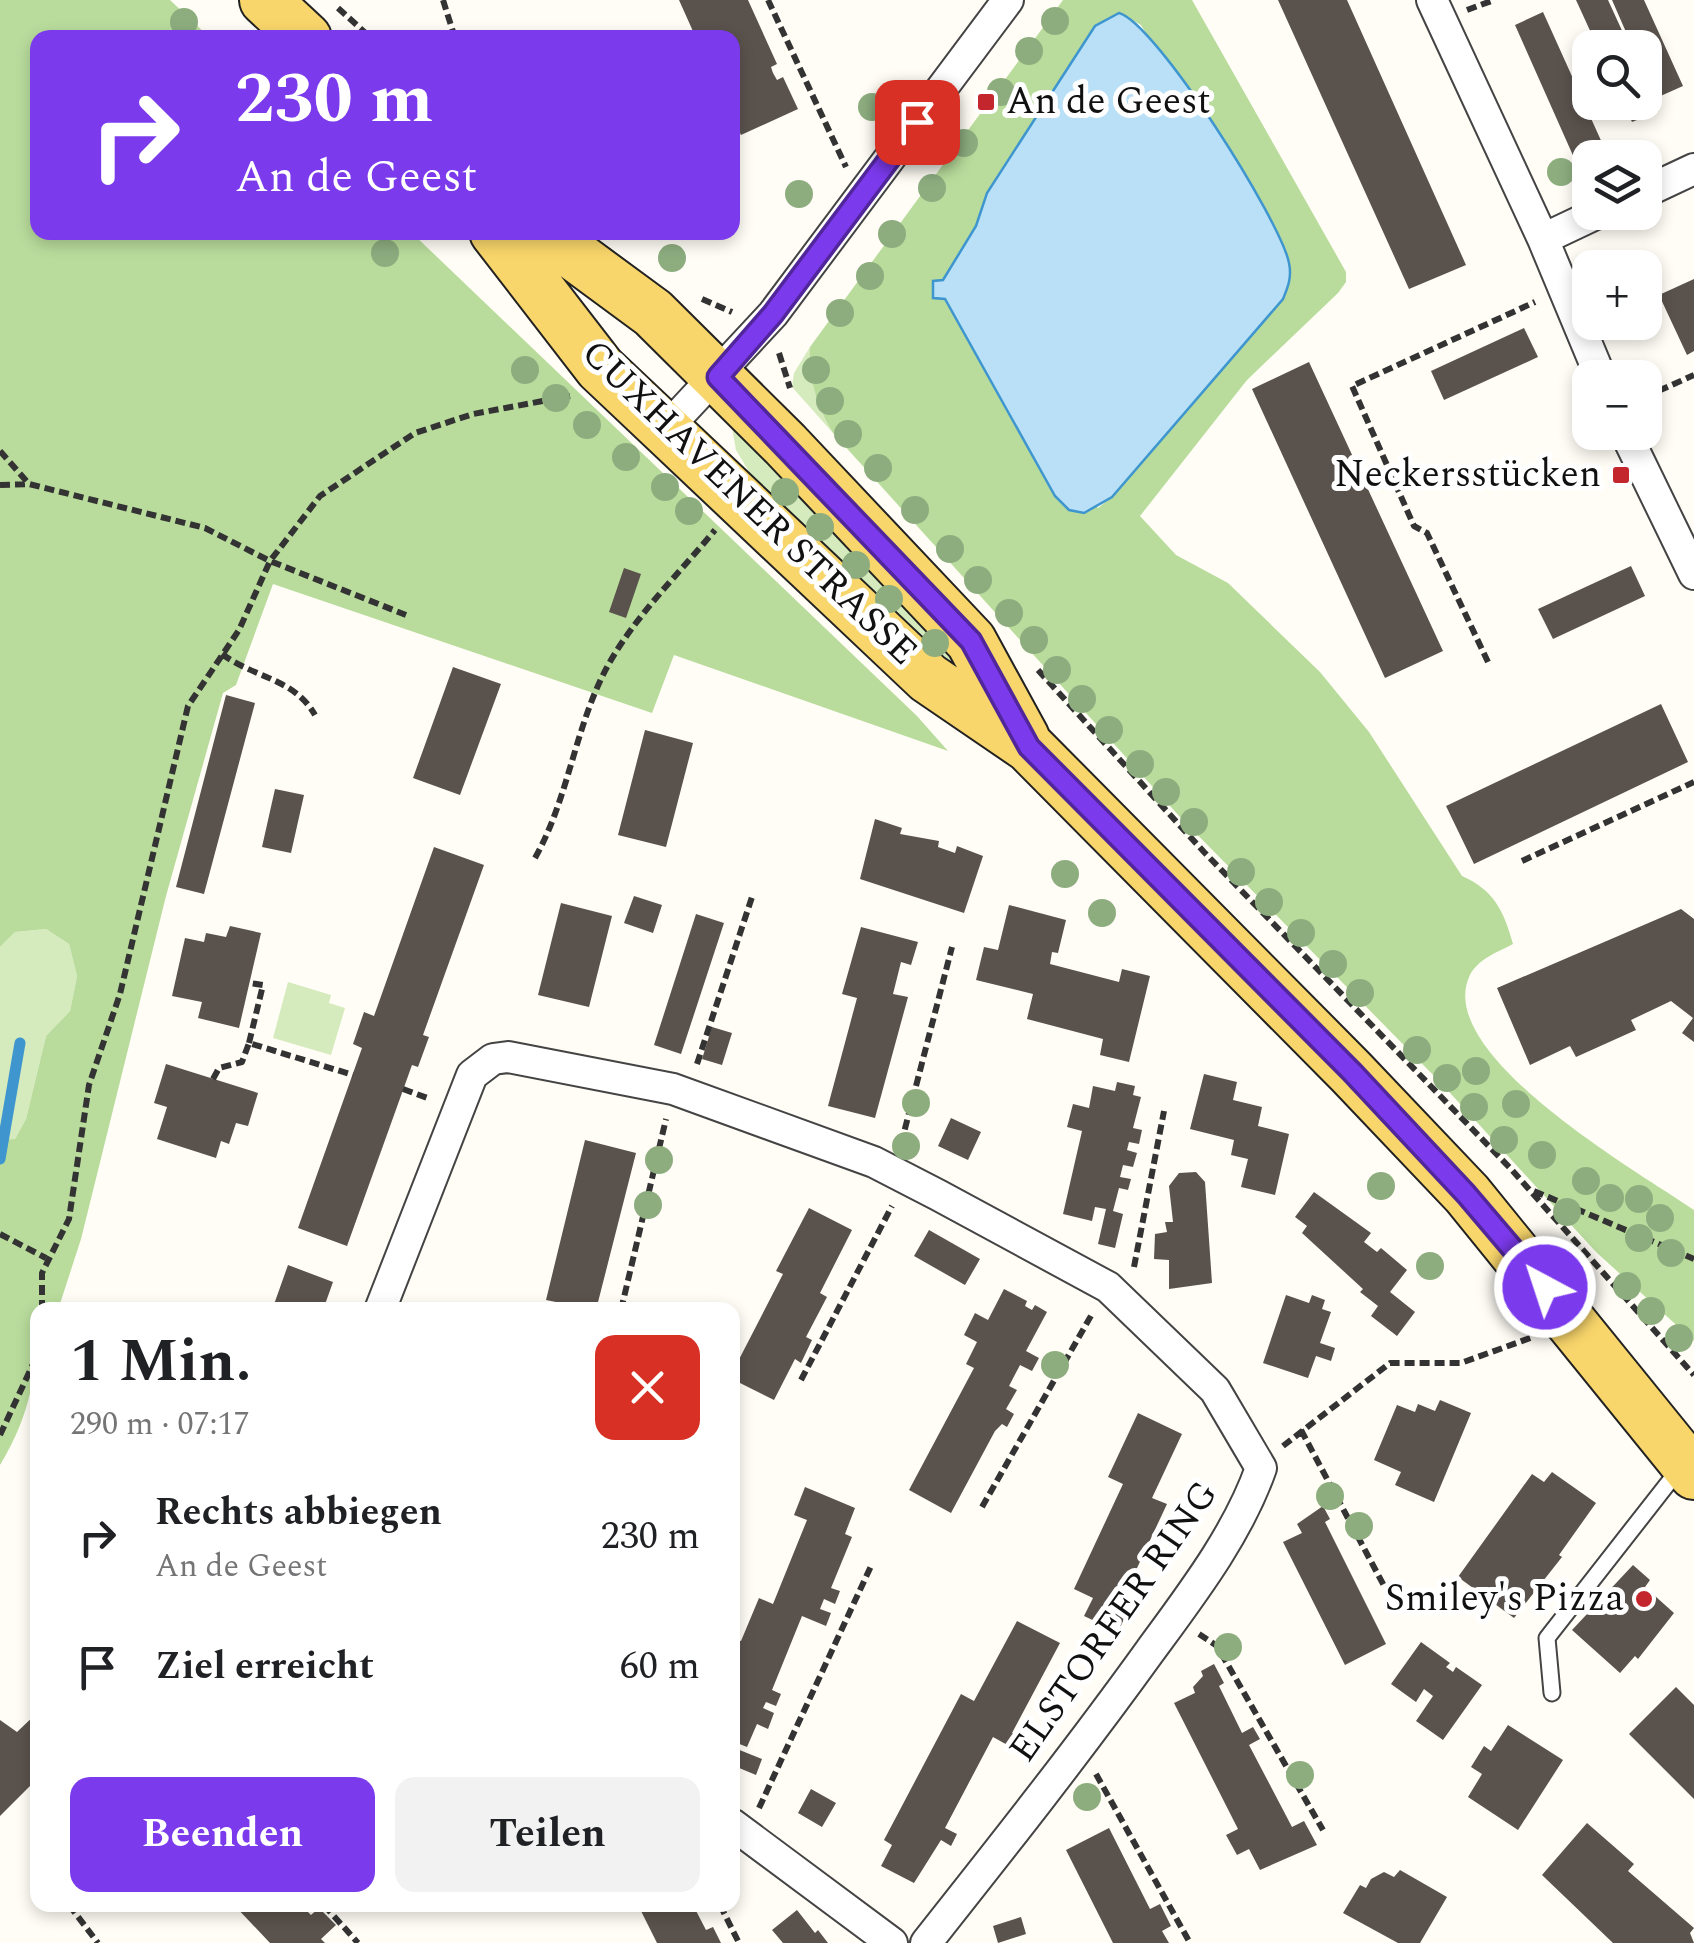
<!DOCTYPE html>
<html lang="de">
<meta charset="utf-8">
<style>
:root{--surface:#fff;--page:#f2f2f2;--text:#202124;--muted:#757577;--accent:#7c3aed}
body{margin:0;font-family:Spectral,serif;background:var(--page);color:var(--text);height:100vh;display:flex;flex-direction:column;font-size:38px;white-space:nowrap}
*{box-sizing:border-box;margin:0}
p{font-size:32px;color:var(--muted)}
.icon{flex:none;width:55px;height:55px;fill:none;stroke:currentColor;stroke-width:2;stroke-linecap:round;stroke-linejoin:round}
.map{position:relative;flex:1;overflow:hidden}
.details{position:absolute;left:30px;top:1302px;width:710px;height:610px;display:flex;flex-direction:column;background:var(--surface);border-radius:20px;box-shadow:0 5px 15px #0003}
.details>*{flex:none}
.hud{position:absolute;left:30px;top:30px;width:710px;height:210px;border-radius:20px;box-shadow:0 5px 15px #0003;background:#7c3aed;color:#fff;overflow:hidden}
.controls{position:absolute;left:1572px;top:30px;display:grid;gap:20px}
.controls a{display:grid;place-items:center;width:90px;height:90px;border-radius:20px;background:var(--surface);box-shadow:0 5px 15px #0003;font-size:50px}
.pin{position:absolute;display:grid;place-items:center;width:85px;height:85px;color:#fff;margin:-42px;border-radius:20px;box-shadow:0 5px 15px #0006}
.me{position:absolute;width:110px;margin:-55px;rotate:320deg;stroke-linejoin:round;filter:drop-shadow(0 0 8px #0008)}
.turn{display:flex;align-items:center;gap:35px;height:210px;padding:0 40px;font-size:45px}
.turn .icon{width:130px;height:130px;stroke-width:2.5}
.turn b{display:block;font-size:70px;line-height:85px}
.round{display:grid;place-items:center;flex:none;width:105px;height:105px;border-radius:20px;background:var(--page)}
.headline{display:flex;align-items:center;justify-content:space-between;height:170px;padding:0 40px}
h1{font-size:60px;font-weight:700;line-height:75px}
.cta{display:flex;gap:20px;margin-top:auto;padding:20px 40px}
.cta a{flex:1;height:115px;border-radius:20px;background:var(--accent);color:#fff;font-size:40px;font-weight:700;line-height:115px;text-align:center}
.cta a+a{background:var(--page);color:var(--text)}
ul{padding:0;list-style:none}
li{display:flex;align-items:center;gap:30px;height:130px;padding:0 40px}
li div{flex:1}
li b{display:block;font-size:38px}
li em{font-style:normal}
.map>svg:first-child{display:block}
.green{fill:#d5ebbd}
.forest{fill:#b9dc9c;fill-rule:evenodd}
.water{fill:#b9e0f7;stroke:#3f96cf;stroke-width:2.5}
.lines{fill:none;stroke-linecap:round;stroke-linejoin:round}
.stream{stroke:#3f96cf;stroke-width:11}
.building{fill:#5a524d}
.lane-casing{stroke:#444;stroke-width:19}
.street-casing{stroke:#444;stroke-width:34}
.primary-casing{stroke:#222;stroke-width:54}
.path{stroke:#333;stroke-width:6;stroke-dasharray:10 5;stroke-linecap:butt}
.lane{stroke:#fff;stroke-width:15}
.street{stroke:#fff;stroke-width:30}
.primary{stroke:#f9d66b;stroke-width:50}
.tree{fill:#8dad7f}
.route-casing{stroke:#51269a;stroke-width:25}
.route{stroke:#7c3aed;stroke-width:18}
.poi-dot{fill:#c4262e;stroke:#fff;stroke-width:4}
.labels{text-anchor:middle;dominant-baseline:central;stroke-width:10;stroke-linejoin:round;paint-order:stroke}
.poi-label{font-size:38px;fill:#111;stroke:#fff;text-anchor:end}
.street-label{font-size:38px;fill:#111;stroke:#fff}
</style>
<div class="map">
<svg width="1694" height="1943" viewBox="0 0 1694 1943">
<rect width="100%" height="100%" fill="#fffdf5"/>
<path class="green" d="M810,347c-3,29 8,62 23,86l-41,-46 2,-14z
M731,423l262,276 -35,-20 -207,-204 -15,-25z
M46,929l23,15 8,32 -7,35 -24,25 -20,83 -11,20 -11,3 -4,-2v-193l15,-15z
M288,982l43,13 -2,8 16,5 -14,47 -58,-17z"/>
<path class="forest" d="M0,0h170l39,37 -171,1v194l374,1 505,483 31,35 -274,-96 -22,58 -379,-129 -37,101 -13,8 -57,203 -85,343 -23,71h-20c-1,61 -6,102 -38,155v-325l15,-1 11,-20 20,-83 24,-25 7,-35 -8,-32 -23,-15 -31,3 -15,15z
M1063,0h129l154,272v10l-8,11 -91,87 -107,136 36,39 52,28 92,89 49,60 93,144c32,14 42,35 51,68 -15,8 -35,15 -43,31 -39,79 172,199 224,235v131l-98,-89 -156,-170 -260,-265 -347,-384c-15,-24 -26,-57 -23,-86zM1119,13l22,12 149,257 -8,18 -170,197 -14,11 -153,-210h-12v-17l10,-1 33,-54 11,-33 108,-167z"/>
<path class="water" d="M1119,13c37,10 162,208 170,250 3,14 -1,24 -6,36l-171,198 -28,16 -15,-3 -14,-14 -110,-197 -12,-1v-17l10,-1 33,-54 11,-33 108,-167z"/>
<g class="lines">
<path class="stream" d="M0,1159l20,-116"/>
</g>
<path class="building" d="M679,0h69l29,64 -6,3 2,6 4,7 6,-3 15,32 -57,26 -9,-18v-79h-36z
M1278,0h69l119,265 -57,24z
M1576,0h32l22,48h-32z
M1612,0h32l39,86 -27,12 -11,-24v-26h-12z
M1543,12l65,144 -18,2v6l-11,5 -64,-144z
M1645,81l14,30 -27,11 -9,-20h22z
M1694,279v72l-7,4 -28,-60z
M1524,328l14,29 -94,43 -13,-29z
M1309,362l134,289 -58,27 -133,-289z
M1631,566l14,30 -92,43 -15,-30z
M624,568l17,6 -15,44 -17,-6z
M453,667l48,17 -41,111 -47,-17z
M226,695l29,8 -51,191 -28,-7z
M1661,704l27,58 -214,102 -28,-58z
M645,730l48,13 -27,104 -48,-12z
M275,789l29,6 -13,58 -29,-6z
M875,819l27,9 -2,6 39,7 -1,6 17,6 2,-7 26,10 -19,57 -104,-34z
M434,847l50,18 -61,170 6,2 -11,30 -6,-2 -65,181 -49,-18 64,-180 -9,-4 11,-32 10,4z
M634,896l28,9 -9,28 -29,-10z
M561,903l51,13 -23,91 -51,-12z
M1009,905l57,15 -8,33 -6,-1 -2,12 69,18 3,-13 28,7 -21,86 -29,-7 3,-16 -76,-20 6,-25 -57,-14 8,-33 14,3z
M1681,909l13,10v123l-12,-9 11,-15 -22,-17 -40,19 5,10 -60,27 -6,-11 -40,19 -33,-77z
M696,914l28,9 -43,131 -27,-9z
M230,926l31,7 -22,95 -41,-10 4,-16 -30,-6 13,-58 19,4 2,-9 20,4z
M861,927l57,15 -7,23 -10,-3 -8,32 15,3 -33,121 -47,-12 29,-108 -15,-4z
M712,1027l20,6 -10,32 -20,-6z
M166,1064l92,29 -10,33 -12,-3 -7,21 -8,-3 -5,17 -59,-19 10,-32 -13,-4z
M1204,1074l33,8 -4,18 29,7 -4,19 31,8 -14,61 -34,-8 7,-28 -17,-4 3,-15 -44,-11z
M1117,1082l18,4 -2,9 8,2 -8,31 9,2 -3,14 -10,-2 -2,8 10,3 -4,14 -10,-2 -3,12 11,2 -3,11 -9,-2 -6,23 10,3 -8,34 -17,-4 8,-35 -11,-2 -3,14 -29,-7 19,-83 -15,-4 6,-23 16,4 4,-22 22,5z
M951,1118l30,14 -13,28 -30,-14z
M585,1140l51,13 -40,157 -50,-10z
M1196,1172l9,10 7,101 -43,6v-29l-15,-1 1,-25 12,-2 -2,-10h8l-4,-36 10,-13z
M1314,1192l57,41 -7,9 13,10 4,-4 26,22 -17,22 25,20 -18,24 -26,-20 7,-10 -18,-14 3,-3 -61,-56 5,-7 -12,-9z
M809,1208l43,22 -32,63 7,4 -21,40 6,3 -11,23 -6,-4 -21,41 -42,-21v-6l51,-99 -7,-3z
M929,1230l51,29 -15,26 -51,-29z
M288,1265l45,17 -10,28h-51z
M1004,1289l23,12 -2,5 7,4 3,-5 12,7 -21,39 13,7 -7,13 -12,-6 -11,21 8,4 -11,19 8,5 -7,13 -5,-3 -7,7 -44,82 -42,-23 65,-122 -8,-4 11,-22 -13,-7 11,-22 13,7z
M1286,1295l23,8 3,-8 13,5 -3,9 9,3 -11,31 15,5 -4,13 -15,-5 -8,22 -45,-15z
M1440,1400l31,13 -37,89 -39,-17 6,-13 -27,-12 23,-55 18,7 3,-8 17,7z
M1138,1413l44,21 -30,64 15,6 -44,94 9,4 -14,30 -34,-16 9,-18 -19,-9 49,-105 -15,-7z
M1552,1472l44,31 -37,52 3,2 -48,61 -56,-41 74,-103 12,8z
M805,1487l50,21 -10,26 7,3 -21,51 9,3 -5,13 -11,-5 -4,10 11,4 -5,13 -24,-10 -30,74 9,4 -5,12 -10,-4 -3,6 11,5 -6,16 -11,-5 -10,23 -15,-6v-103l9,3 18,-43 14,6 34,-84 -13,-5z
M1323,1506l7,13 -5,3 61,122 -41,21 -62,-123 19,-9 -5,-9z
M1633,1565l17,15 -5,7 29,26 -36,46 -3,-3 -15,17 -48,-43z
M1017,1621l43,22 -48,90 6,2 -7,12 -18,-10 -48,91 12,6 -6,12 -10,-6 -27,43 -33,-17 11,-21 -8,-5 77,-146 13,7z
M1421,1642l29,21 -4,4 7,5 3,-5 26,18 -39,55 -27,-19 17,-25 -9,-7 -8,13 -25,-18z
M1214,1664l10,19 -5,3 23,47 11,-6 7,12 -11,6 43,82 12,-6 13,24 -57,25 -11,-21 -12,6 -11,-20 12,-6 -64,-126 21,-10 -2,-6 10,-11 -2,-5z
M1676,1687l18,18v94l-65,-65z
M38,1712v75l-5,-4 -33,33v-96l17,12z
M1508,1725l55,35 -45,70 -50,-33 14,-23 -11,-7 13,-21 7,5z
M732,1747l30,12 -6,16 -24,-10z
M811,1789l25,14 -14,24 -24,-14z
M1587,1823l47,41 -6,7 66,57 -4,5 4,10h-81l-71,-68z
M1109,1828l41,81 10,-5 11,22 -9,5 7,12h-56l-47,-93z
M1400,1870l47,27 -27,46h-22l-55,-30 17,-28 6,3 5,-9 13,-7 10,5z
M234,1905h67l10,10 8,-7 17,17 -15,14 4,4h-55z
M638,1905h55l13,25 7,-3 8,16h-64z
M797,1910l18,23 3,-3 10,13h-45l-11,-13z
M1021,1917l5,17 -28,9 -5,-17z"/>
<g class="lines">
<g class="lane-casing">
<path id="lane" d="M1552,1693l-5,-55 133,-170"/>
</g>
<g class="street-casing">
<path id="street" d="M1432,0l111,239 58,139
M1645,192l49,-23
M1543,239l57,-27
M666,429l107,-115 235,-314
M1625,432l69,142
M380,1310l92,-235 21,-16 15,-2 165,32 201,73 64,33 170,92 107,103 46,78c-23,66 -70,127 -111,183 -72,100 -148,196 -224,292
M732,1824l160,119"/>
</g>
<g class="primary-casing">
<path id="primary" d="M265,0l41,38
M495,232l105,136 328,310 101,69 322,325 116,122 227,280
M543,232l110,81 132,131 186,197 53,97"/>
</g>
<path class="path" d="M443,0l12,38
M768,0l78,167
M338,8l33,30
M1467,10l27,-10
M702,299l30,13
M779,353l11,35
M1645,397l49,-22
M0,451l29,33
M0,485l29,-1 176,44 65,33 136,54
M222,654c32,24 72,24 93,61
M1488,662l-61,-129 -13,-7 -62,-140 183,-84
M1038,670l166,182 307,317 183,206
M535,858c32,-57 39,-123 67,-181 26,-54 75,-101 113,-147
M1522,861l172,-79
M249,1043l14,-58 -13,-2
M697,1064l56,-170
M213,1079l6,-11 23,-6 7,-19 104,32
M403,1089l27,10
M901,1144l51,-197
M1534,1191l160,68
M0,1234l46,24
M1134,1267l30,-156
M42,1310v-37l27,-54 20,-134 31,-91 68,-288 51,-76 31,-69 50,-65 95,-63 58,-19 97,-18
M621,1310l45,-191
M801,1380l91,-174
M1301,1430l98,184
M0,1435l34,-73 4,-20
M1283,1446l107,-83h71l72,-26
M982,1507l110,-193
M1199,1634l18,12 106,184
M1096,1774l94,169
M759,1808l113,-244
M69,1905l29,38
M324,1905l34,38
M720,1905l19,38"/>
<use href="#lane" class="lane"/>
<use href="#street" class="street"/>
<use href="#primary" class="primary"/>
</g>
<g class="tree">
<circle cx="1055" cy="21" r="14"/>
<circle cx="184" cy="22" r="14"/>
<circle cx="1029" cy="51" r="14"/>
<circle cx="1001" cy="92" r="14"/>
<circle cx="872" cy="107" r="14"/>
<circle cx="964" cy="143" r="14"/>
<circle cx="1561" cy="172" r="14"/>
<circle cx="932" cy="188" r="14"/>
<circle cx="799" cy="194" r="14"/>
<circle cx="892" cy="234" r="14"/>
<circle cx="385" cy="253" r="14"/>
<circle cx="672" cy="258" r="14"/>
<circle cx="870" cy="276" r="14"/>
<circle cx="840" cy="313" r="14"/>
<circle cx="525" cy="370" r="14"/>
<circle cx="816" cy="370" r="14"/>
<circle cx="556" cy="398" r="14"/>
<circle cx="830" cy="401" r="14"/>
<circle cx="587" cy="425" r="14"/>
<circle cx="848" cy="434" r="14"/>
<circle cx="626" cy="457" r="14"/>
<circle cx="878" cy="468" r="14"/>
<circle cx="665" cy="487" r="14"/>
<circle cx="785" cy="492" r="14"/>
<circle cx="915" cy="510" r="14"/>
<circle cx="689" cy="511" r="14"/>
<circle cx="820" cy="527" r="14"/>
<circle cx="950" cy="549" r="14"/>
<circle cx="856" cy="565" r="14"/>
<circle cx="978" cy="580" r="14"/>
<circle cx="889" cy="599" r="14"/>
<circle cx="1009" cy="613" r="14"/>
<circle cx="1034" cy="640" r="14"/>
<circle cx="935" cy="643" r="14"/>
<circle cx="1057" cy="670" r="14"/>
<circle cx="1082" cy="699" r="14"/>
<circle cx="1109" cy="730" r="14"/>
<circle cx="1140" cy="764" r="14"/>
<circle cx="1166" cy="792" r="14"/>
<circle cx="1194" cy="822" r="14"/>
<circle cx="1241" cy="872" r="14"/>
<circle cx="1065" cy="874" r="14"/>
<circle cx="1269" cy="902" r="14"/>
<circle cx="1102" cy="913" r="14"/>
<circle cx="1301" cy="933" r="14"/>
<circle cx="1333" cy="964" r="14"/>
<circle cx="1360" cy="993" r="14"/>
<circle cx="1417" cy="1050" r="14"/>
<circle cx="1476" cy="1071" r="14"/>
<circle cx="1447" cy="1078" r="14"/>
<circle cx="916" cy="1103" r="14"/>
<circle cx="1516" cy="1104" r="14"/>
<circle cx="1474" cy="1107" r="14"/>
<circle cx="1504" cy="1140" r="14"/>
<circle cx="906" cy="1146" r="14"/>
<circle cx="1542" cy="1155" r="14"/>
<circle cx="659" cy="1160" r="14"/>
<circle cx="1586" cy="1181" r="14"/>
<circle cx="1381" cy="1186" r="14"/>
<circle cx="1610" cy="1198" r="14"/>
<circle cx="1639" cy="1199" r="14"/>
<circle cx="648" cy="1205" r="14"/>
<circle cx="1567" cy="1212" r="14"/>
<circle cx="1660" cy="1218" r="14"/>
<circle cx="1639" cy="1238" r="14"/>
<circle cx="1671" cy="1253" r="14"/>
<circle cx="1430" cy="1266" r="14"/>
<circle cx="1627" cy="1286" r="14"/>
<circle cx="1651" cy="1311" r="14"/>
<circle cx="1679" cy="1338" r="14"/>
<circle cx="1055" cy="1365" r="14"/>
<circle cx="1330" cy="1496" r="14"/>
<circle cx="1359" cy="1526" r="14"/>
<circle cx="1228" cy="1647" r="14"/>
<circle cx="1300" cy="1775" r="14"/>
<circle cx="1087" cy="1797" r="14"/>
</g>
<g class="lines">
<g class="route-casing">
<path id="route" d="M917,122l-144,192 -55,63 253,264 58,106 323,325 114,122 79,93"/>
</g>
<use href="#route" class="route"/>
</g>
<g class="poi-dot">
<rect x="976" y="92" width="20" height="20" rx="5"/>
<rect x="1611" y="465" width="20" height="20" rx="5"/>
<circle cx="1644" cy="1599" r="10"/>
</g>
<g class="labels">
<g class="poi-label">
<text x="1006" y="102" text-anchor="start">An de Geest</text>
<text x="1601" y="475">Neckersstücken</text>
<text x="1624" y="1599">Smiley's Pizza</text>
</g>
<g class="street-label">
<text transform="translate(749 503) rotate(44)">CUXHAVENER STRASSE</text>
<text transform="translate(1114 1622) rotate(-55)">ELSTORFER RING</text>
</g>
</g>
</svg>
<div class="controls">
<a><svg class="icon" aria-label="search" viewBox="0 0 24 24"><circle cx="10" cy="10" r="6"/><path d="M15 15l6 6"/></svg></a>
<a><svg class="icon" aria-label="layers" viewBox="0 0 24 24"><path d="M12 4l9 5-9 5-9-5zM3 14l9 5 9-5"/></svg></a>
<a>+</a>
<a>−</a>
</div>
<div class="pin" style="left:917px;top:122px;background:#d93025"><svg class="icon" aria-label="arrive" viewBox="0 0 24 24"><path d="M6 21V4h12l-3 4 3 4H6"/></svg></div>
<svg class="me" style="left:1545px;top:1287px" viewBox="-20 -20 40 40"><circle r="17" fill="#7c3aed" stroke="#fff" stroke-width="3"/><path d="M0-11L8 9 0 5-8 9z" fill="#fff"/></svg>
<div class="hud">
<div class="turn"><svg class="icon" aria-label="right" viewBox="0 0 24 24"><path d="M7 20v-9h11M14 6l5 5-5 5"/></svg><div><b>230 m</b>An de Geest</div></div>
</div>
<section class="details">
<div class="headline"><div><h1>1 Min.</h1><p>290 m · 07:17</p></div><a class="round" style="background:#d93025;color:#fff"><svg class="icon" aria-label="close" viewBox="0 0 24 24"><path d="M6 6l12 12M18 6L6 18"/></svg></a></div>
<ul>
<li><svg class="icon" aria-label="right" viewBox="0 0 24 24"><path d="M7 20v-9h11M14 6l5 5-5 5"/></svg><div><b>Rechts abbiegen</b><p>An de Geest</p></div><em>230 m</em></li>
<li><svg class="icon" aria-label="arrive" viewBox="0 0 24 24"><path d="M6 21V4h12l-3 4 3 4H6"/></svg><div><b>Ziel erreicht</b></div><em>60 m</em></li>
</ul>
<div class="cta"><a>Beenden</a><a>Teilen</a></div>
</section>
</div>
